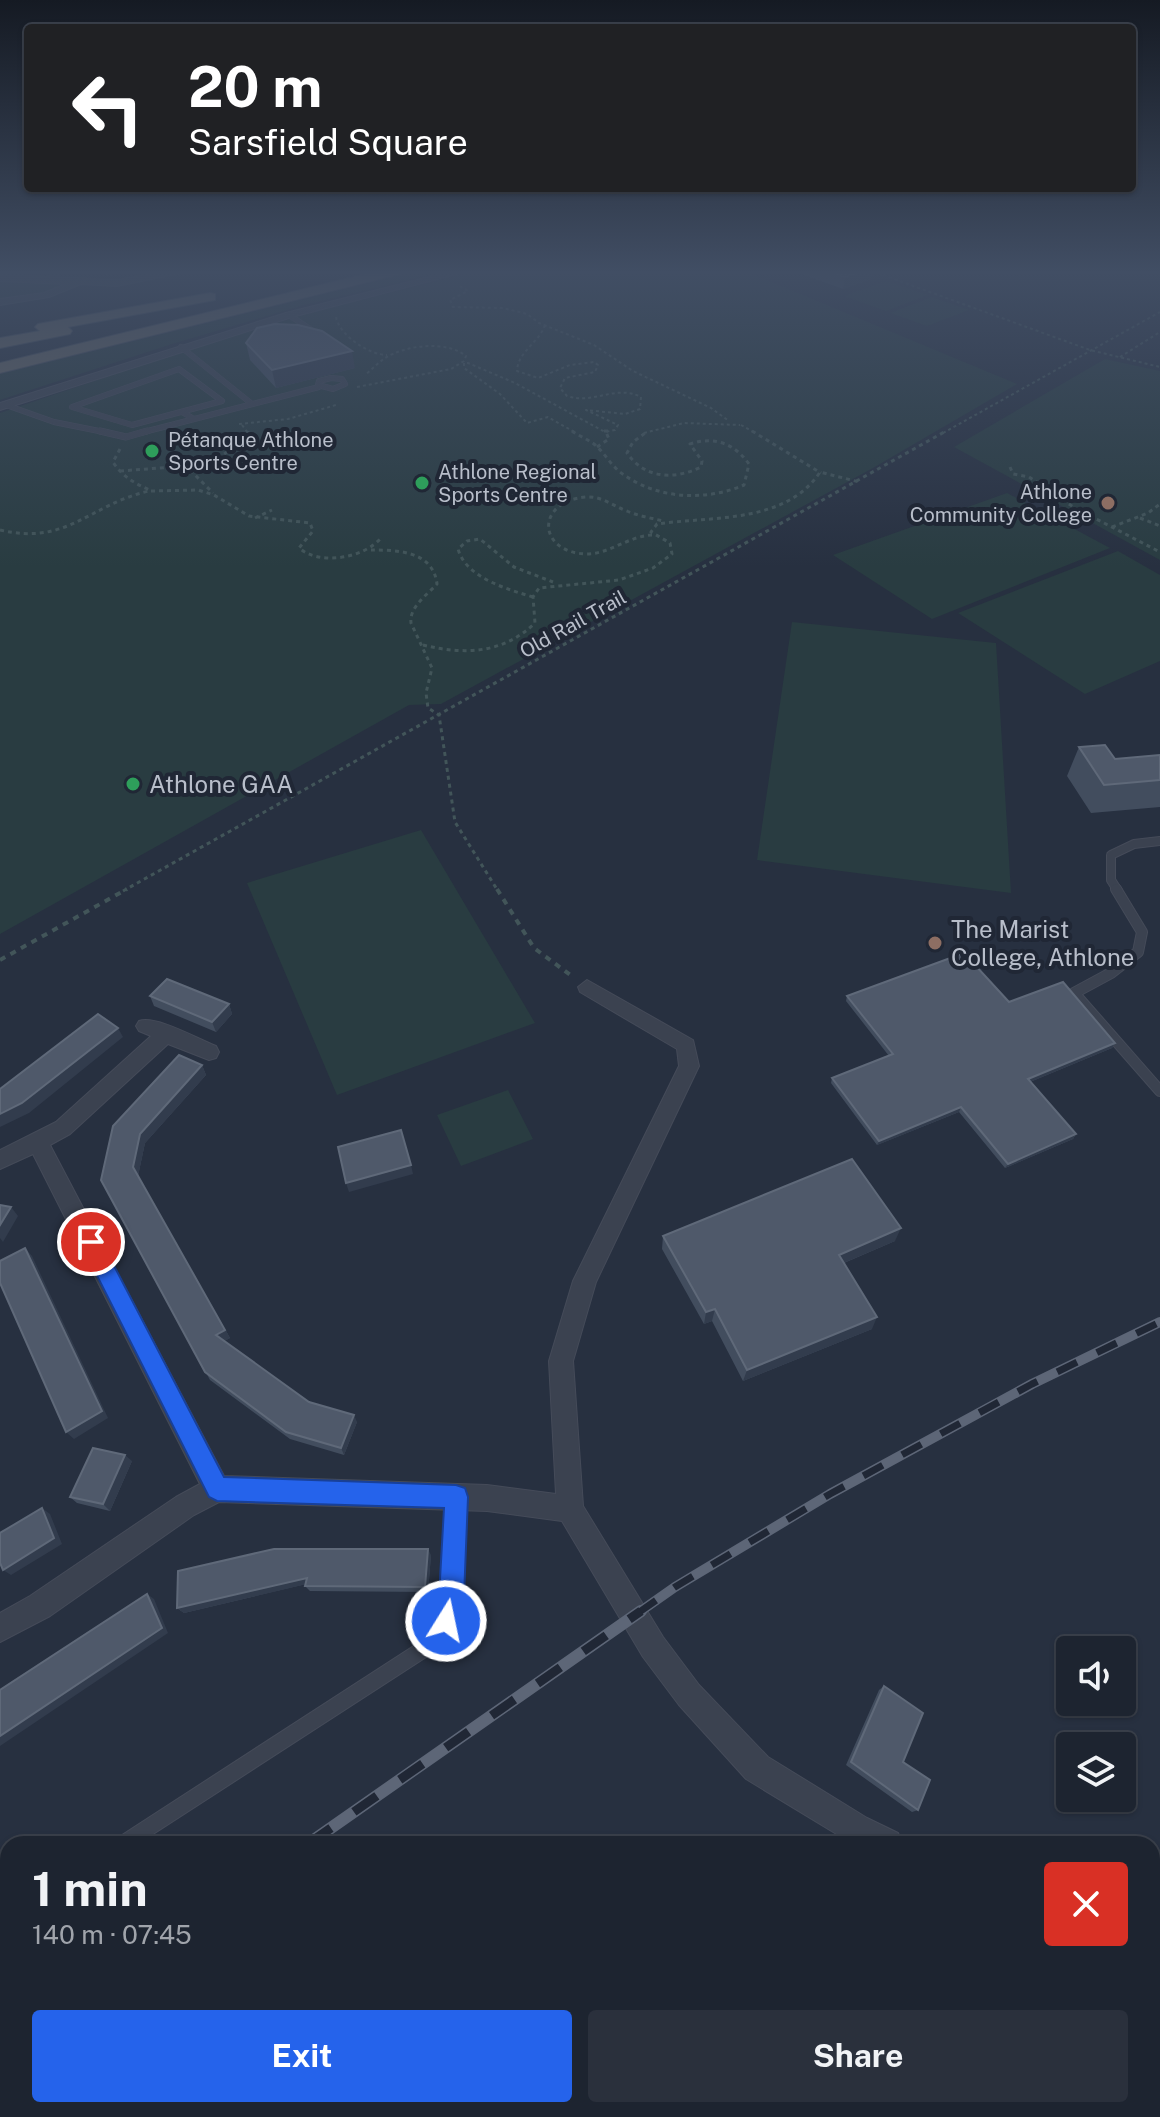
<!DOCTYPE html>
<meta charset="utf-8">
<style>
:root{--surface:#1d2430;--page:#2a303c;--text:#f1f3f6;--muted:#a0a4ab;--line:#3b414c;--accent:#2563eb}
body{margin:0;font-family:"Public Sans",sans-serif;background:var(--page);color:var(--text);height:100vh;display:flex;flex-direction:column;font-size:30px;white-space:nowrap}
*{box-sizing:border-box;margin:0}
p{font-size:26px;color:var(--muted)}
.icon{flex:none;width:44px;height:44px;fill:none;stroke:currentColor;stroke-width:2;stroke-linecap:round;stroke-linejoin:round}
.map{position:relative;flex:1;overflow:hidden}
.panel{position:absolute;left:0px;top:1836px;width:1160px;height:282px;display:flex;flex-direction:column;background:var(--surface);border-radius:24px 24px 0 0;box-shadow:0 2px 6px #0004,0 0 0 2px var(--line)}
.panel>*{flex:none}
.hud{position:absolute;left:24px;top:24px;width:1112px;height:168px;border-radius:8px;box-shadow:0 2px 6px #0004,0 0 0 2px var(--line);background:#202124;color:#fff;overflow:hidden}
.tools{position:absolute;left:1056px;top:1636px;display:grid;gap:16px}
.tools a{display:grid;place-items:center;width:80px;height:80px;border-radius:8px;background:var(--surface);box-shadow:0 2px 6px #0004,0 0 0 2px var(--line);font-size:40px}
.pin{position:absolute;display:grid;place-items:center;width:68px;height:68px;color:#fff;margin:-34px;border:4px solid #fff;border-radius:50%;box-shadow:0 2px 8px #0007}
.me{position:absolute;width:88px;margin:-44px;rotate:10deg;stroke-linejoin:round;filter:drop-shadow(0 0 6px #0008)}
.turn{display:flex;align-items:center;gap:28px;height:168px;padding:0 32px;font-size:36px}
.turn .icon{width:104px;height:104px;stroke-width:2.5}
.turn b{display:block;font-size:56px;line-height:68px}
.round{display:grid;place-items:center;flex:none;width:84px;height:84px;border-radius:8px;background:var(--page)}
.headline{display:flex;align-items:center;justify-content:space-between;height:136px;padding:0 32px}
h1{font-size:48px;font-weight:700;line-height:60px}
.button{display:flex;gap:16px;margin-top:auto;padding:16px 32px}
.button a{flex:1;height:92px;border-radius:8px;background:var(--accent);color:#fff;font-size:32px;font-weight:700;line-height:92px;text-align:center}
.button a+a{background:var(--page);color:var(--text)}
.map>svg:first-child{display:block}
.green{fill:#293c41}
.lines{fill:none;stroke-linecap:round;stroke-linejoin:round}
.service-far5-casing{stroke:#454b59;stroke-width:6}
.service-far4-casing{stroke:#454b59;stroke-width:7}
.service-far3-casing{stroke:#454b59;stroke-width:10}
.service-far2-casing{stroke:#454b59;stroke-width:12}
.service-far1-casing{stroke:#454b59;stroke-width:14}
.service-casing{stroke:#454b59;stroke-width:18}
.minor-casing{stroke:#454b59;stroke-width:2}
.tertiary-casing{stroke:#454b59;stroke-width:2}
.trunk-casing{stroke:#464d5a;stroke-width:2}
.path-far2{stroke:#425559;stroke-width:2;stroke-dasharray:3 3;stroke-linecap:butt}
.path-far1{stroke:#425559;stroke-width:3;stroke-dasharray:4 4;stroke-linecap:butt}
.path{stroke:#425559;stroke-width:4;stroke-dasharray:6 6;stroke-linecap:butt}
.service-far5{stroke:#3b4250;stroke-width:5}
.service-far4{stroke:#3b4250;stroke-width:6}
.service-far3{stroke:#3b4250;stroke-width:8}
.service-far2{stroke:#3b4250;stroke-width:10}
.service-far1{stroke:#3b4250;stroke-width:12}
.service{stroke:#3b4250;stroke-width:16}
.minor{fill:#3b4250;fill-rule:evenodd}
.tertiary{fill:#3b4250;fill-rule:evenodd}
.trunk{fill:#676664;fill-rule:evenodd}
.rail-far1-casing{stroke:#5d6677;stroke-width:10}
.rail-casing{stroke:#5d6677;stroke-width:12}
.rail-far1{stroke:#202735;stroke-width:7;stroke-dasharray:22;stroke-linecap:butt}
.rail{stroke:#202735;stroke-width:9;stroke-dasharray:28;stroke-linecap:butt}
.wall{fill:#424d5e}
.shaded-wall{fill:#323c4d}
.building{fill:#4f596a;stroke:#5f6979;stroke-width:2}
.route{fill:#2563eb;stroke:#184099;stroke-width:2}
.leisure-dot{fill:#2e9e5b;stroke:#202735;stroke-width:3}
.education-dot{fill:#8d6e63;stroke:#202735;stroke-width:3}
.labels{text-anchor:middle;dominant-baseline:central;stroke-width:8;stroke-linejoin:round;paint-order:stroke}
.far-poi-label{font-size:20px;fill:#b8beca;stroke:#202735;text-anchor:start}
.far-street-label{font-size:20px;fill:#b8beca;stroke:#202735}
.poi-label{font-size:24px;fill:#b8beca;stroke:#202735;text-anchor:start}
</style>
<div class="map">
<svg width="1160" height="2117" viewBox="0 0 1160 2117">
<rect width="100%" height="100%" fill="#273040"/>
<path class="green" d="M418,271h28l-142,34 -132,39 -172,56v-26z
M477,271h268l272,113 -144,84 -432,236 -32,1 -409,229v-521l153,-52 160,-49z
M0,281l64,4 -19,9 -45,6z
M886,281l42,14 -42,16 -42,-15z
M932,297l37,13 -42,16 -37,-13z
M1105,359l55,12v189l-206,-113z
M1007,493l103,55 -178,71 -99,-64z
M1118,551l42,24v86l-75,33 -127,-81z
M792,622l204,21 15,250 -254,-33z
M421,830l114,193 -198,72 -90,-212z
M508,1090l25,49 -72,27 -24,-51z
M113,2110h176l-8,7h-176z"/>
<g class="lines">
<g class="service-far5-casing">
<path id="service-far5" d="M13,278l11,-7
M50,279l8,-6 -5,-2
M289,315l27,18
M181,347l71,57
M179,369l43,32 -90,24 -60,-18z
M331,378l11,1 3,5 -12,5 -15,-4 1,-4z
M6,405l48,17 55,11
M182,412l12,7
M140,433l179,-46"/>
</g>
<g class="service-far4-casing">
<path id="service-far4" d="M100,431l26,6 21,-6"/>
</g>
<g class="service-far3-casing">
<path id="service-far3" d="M1118,891l-7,-11v-25l23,-11 26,-3"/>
</g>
<g class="service-far2-casing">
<path id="service-far2" d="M1116,889l26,43 -4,20 -27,21 -37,20 86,98"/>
</g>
<g class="service-far1-casing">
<path id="service-far1" d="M448,1613l4,-16 4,-98"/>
</g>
<g class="service-casing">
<path id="service" d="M123,1844l307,-199 16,-24 2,-10
M0,1924l8,-5"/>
</g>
<g class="minor-casing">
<path id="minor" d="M171,271h19l-73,15 -36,-2 -32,13 -49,8v-6l44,-6 22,-9 -66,-3v-6l117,5z
M453,271h15l-176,46 -292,93v-7l286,-90z
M587,980l106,60 6,26 -103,216 -23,79 10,145 80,131 36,48 69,72 99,61 31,15 5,11h-50l-107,-65 -67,-74 -36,-48 -81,-136 -75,-10 -268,-9 -25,13 -144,101 -50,26v-29l30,-17 146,-99 24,-13 -167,-330 -33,15v-19l56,-28 95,-86 -12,-5 -3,-5 3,-5c17,-6 59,18 77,25l3,6 -3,6 -7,2 -41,-16 -98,90 -20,11 174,331 263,9 69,9 -7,-133 24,-80 106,-215 -2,-17 -97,-57 -2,-5z"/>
</g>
<g class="tertiary-casing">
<path id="tertiary" d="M1160,2049v43l-8,4v-43z
M1073,2110h47l-3,7h-47z"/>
</g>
<g class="trunk-casing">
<path id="trunk" d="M378,271h24l-2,3 -400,99v-10z
M210,293l5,1v6l-147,27 4,4 -2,3 -70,14v-10l40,-7 -5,-4 3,-3z"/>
</g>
<path class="path-far2" d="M872,271l218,79 70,17
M460,286l8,5 -18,9 3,7 50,1 24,6 12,9 55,22 39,26 78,37 18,13
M336,317c3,18 33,38 51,38
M545,325c-6,18 -27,26 -28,46l21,7 32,-13 24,-3 4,3 -3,7 -30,6 -5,10 7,8c26,9 49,-12 74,1l-1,12 -15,5 -39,-4 32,15 -3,5 -10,2 -90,-49 -47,-20h-4v5l36,26 27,29 21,-6 28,16
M1120,357l40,-25
M357,387l94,-18 13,-8 2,-5c-20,-16 -60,-11 -81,2 -7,5 -13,11 -20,17
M239,424l49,-5 48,-14
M242,425l6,8
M741,425l14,8
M644,433l40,-10 56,2
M943,433l217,-121"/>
<path class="path-far1" d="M572,431c7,5 15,8 22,13 10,8 16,20 26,28 35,27 84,30 124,13l5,-21c-15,-21 -35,-28 -59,-20l12,17 -1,6c-27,13 -56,12 -74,-14l6,-11 15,-11
M604,431h4
M752,431l69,42
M597,447l12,-8 -3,-7
M120,449l-7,13c9,14 22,22 37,28
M186,466l38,-12 23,-16 1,-7
M1010,467l3,7 16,3 46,31 85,44
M120,471l66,-5 27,27
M151,491l47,-1 16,5 35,21 61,7 3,8 -14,17c21,18 65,10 82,-10
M255,518l17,-8
M1140,518l20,8
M1112,527l36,-14 12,-9
M0,530c68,16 88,-25 149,-39
M652,535c-23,1 -43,19 -65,19 -50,-1 -52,-53 -1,-57 16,-1 27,9 41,14 11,5 24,7 36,10
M371,550c27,0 62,1 66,34 -10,11 -28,23 -26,39l21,45 -6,25 2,15 11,7 16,107 43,69
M533,597c-26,-8 -67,-19 -75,-48l9,-8 13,-2 34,28 39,15
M423,645c41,10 80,9 112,-22l-2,-26 6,-9 80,-8 34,-12 19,-14 -2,-11 -19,-11 6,-8c55,-8 129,0 163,-52l39,10
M123,891l823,-460"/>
<path class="path" d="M497,889l37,59 39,29
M0,960l127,-71"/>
<use href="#service-far5" class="service-far5"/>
<use href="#service-far4" class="service-far4"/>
<use href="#service-far3" class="service-far3"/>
<use href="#service-far2" class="service-far2"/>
<use href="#service-far1" class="service-far1"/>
<use href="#service" class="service"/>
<use href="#minor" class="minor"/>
<use href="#tertiary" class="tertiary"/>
<use href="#trunk" class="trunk"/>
<g class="rail-far1-casing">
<path id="rail-far1" d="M638,1613l37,-26 155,-93 202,-110 128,-62"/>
</g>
<g class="rail-casing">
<path id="rail" d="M308,1844l333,-233
M0,2078l8,-6"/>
</g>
<use href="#rail-far1" class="rail-far1"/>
<use href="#rail" class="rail"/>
</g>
<path class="wall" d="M86,271h26l-2,4z
M798,271h74l-1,8 -28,10 -45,-16z
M246,343l109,25 -79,20 -26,-28z
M1079,747l36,12 45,-4v52l-69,6 -24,-37z
M150,996l79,8 3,10 -16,18 -62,-26z
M847,996l162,6 106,41 -3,5 -82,34 46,52 -3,5 -68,29 -46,-56 -82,33 -46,-62 1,-5 57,-22 -43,-55z
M202,1065l4,10 -61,68 -7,33 92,162 -6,3 85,61 48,20 -13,33 -54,-16 -80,-59 -109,-200z
M663,1236l232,5 -51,22 28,66 -129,52 -31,-60 -8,3 -42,-75z
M132,1461l-22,50 -33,-8 -7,-6z
M431,1555l-3,37 -118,-1 -5,-5 1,-2 -122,29 -7,-5z
M884,1686l19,76 15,48 -6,2 -66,-47 33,-75z"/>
<path class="shaded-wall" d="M861,271h11l-1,8 -28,10 2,-12z
M352,351l3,17 -79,20 -4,-18z
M229,1004l3,10 -16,18 -4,-10z
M118,1028l5,9 -94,76 -29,14v-13z
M1115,1043l-3,5 -87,36 3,-5z
M202,1065l4,10 -61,68 -7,33 92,162 -9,5 -88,-176 7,-33z
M961,1107l-2,5 -82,33 2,-4z
M1076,1134l-3,5 -68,29 3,-4z
M411,1165l2,9 -64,18 -3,-9z
M11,1207l7,9 -15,26 -3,-4v-13z
M901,1228l-6,13 -61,26 5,-12z
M25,1248l7,8 76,162 -34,21 -8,-7z
M715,1309l-3,12 -8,3 2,-12z
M877,1317l-5,12 -129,52 4,-11z
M354,1415l3,7 -13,33 -3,-7z
M125,1455l7,6 -22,50 -7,-7z
M42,1508l8,6 12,30 -51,31 -8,-5z
M428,1549l3,6 -3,37 -3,-5z
M307,1578l4,5 -127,30 -7,-5z
M147,1594l7,5 14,34 -168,113v-10z"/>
<path class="building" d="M829,271h32l-16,6z
M275,324l23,1 24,6 30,20 -80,19 -26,-27 11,-15z
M1105,745l10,14 45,-4v25l-56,5 -25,-38z
M964,953l45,49 54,-20 52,61 -87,36 48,55 -68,30 -47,-57 -82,34 -47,-63 61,-24 -46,-58z
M167,979l62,25 -17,18 -62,-26z
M98,1014l20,14 -96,75 -22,11v-25z
M179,1055l23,10 -62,69 -7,33 92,163 -9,5 93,67 45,13 -13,33 -55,-16 -81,-60 -104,-192 12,-54z
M401,1130l10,35 -65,18 -8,-36z
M852,1159l49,69 -62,27 38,62 -130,53 -32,-61 -9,3 -43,-76z
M0,1205l11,2 -11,18z
M25,1248l77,163 -36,21 -66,-149v-22z
M93,1448l32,7 -22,49 -33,-7z
M42,1508l12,30 -51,32 -3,-7v-30z
M274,1549h154l-3,38 -120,-1 2,-8 -130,30 1,-37z
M147,1594l15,34 -162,108v-46z
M884,1686l39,27 -20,49 27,18 -12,30 -67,-48z
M622,2110h183l3,7h-182z"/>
<linearGradient id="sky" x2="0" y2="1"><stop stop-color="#151a23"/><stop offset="0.48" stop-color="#414e64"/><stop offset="1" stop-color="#414e64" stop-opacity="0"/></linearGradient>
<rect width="1160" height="567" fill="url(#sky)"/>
<path class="route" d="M91,1232l7,3 126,242 232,8 9,3 3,9 -4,100 -9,33 -9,4 -9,-4 -4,-9 6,-24 5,-89 -227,-7 -8,-4 -129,-255 3,-7z"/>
<g class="leisure-dot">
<circle cx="152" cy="451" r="8"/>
<circle cx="422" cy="483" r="8"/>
<circle cx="133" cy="784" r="8"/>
</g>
<g class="education-dot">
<circle cx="1108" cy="503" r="8"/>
<circle cx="935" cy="943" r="8"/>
</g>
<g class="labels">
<g class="far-poi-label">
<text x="168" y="440">Pétanque Athlone<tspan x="168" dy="23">Sports Centre</tspan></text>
<text x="438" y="472">Athlone Regional<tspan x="438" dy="23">Sports Centre</tspan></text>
<text x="1092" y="492" text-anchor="end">Athlone<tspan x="1092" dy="23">Community College</tspan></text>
</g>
<g class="far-street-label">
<text transform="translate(573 624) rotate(-29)">Old Rail Trail</text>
</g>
<g class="poi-label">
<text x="149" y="784">Athlone GAA</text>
<text x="951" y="929">The Marist<tspan x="951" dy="28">College, Athlone</tspan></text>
</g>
</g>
</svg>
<div class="tools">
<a><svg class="icon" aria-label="sound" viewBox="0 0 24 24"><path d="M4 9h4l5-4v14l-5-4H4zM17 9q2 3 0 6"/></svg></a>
<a><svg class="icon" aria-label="layers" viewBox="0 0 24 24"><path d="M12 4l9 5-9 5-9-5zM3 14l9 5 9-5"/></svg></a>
</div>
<div class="pin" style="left:91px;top:1242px;background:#d93025"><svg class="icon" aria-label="arrive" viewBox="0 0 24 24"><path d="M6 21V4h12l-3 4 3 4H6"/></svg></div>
<svg class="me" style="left:446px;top:1621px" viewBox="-20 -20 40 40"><circle r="17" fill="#2563eb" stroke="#fff" stroke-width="3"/><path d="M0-11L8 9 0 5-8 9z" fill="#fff"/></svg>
<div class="hud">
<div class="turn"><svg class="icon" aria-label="left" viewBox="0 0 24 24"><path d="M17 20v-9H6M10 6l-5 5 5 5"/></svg><div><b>20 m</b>Sarsfield Square</div></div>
</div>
<section class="panel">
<div class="headline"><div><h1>1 min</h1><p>140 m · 07:45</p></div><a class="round" style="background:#d93025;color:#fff"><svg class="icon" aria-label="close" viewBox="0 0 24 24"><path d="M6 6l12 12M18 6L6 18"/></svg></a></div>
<div class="button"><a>Exit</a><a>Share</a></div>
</section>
</div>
